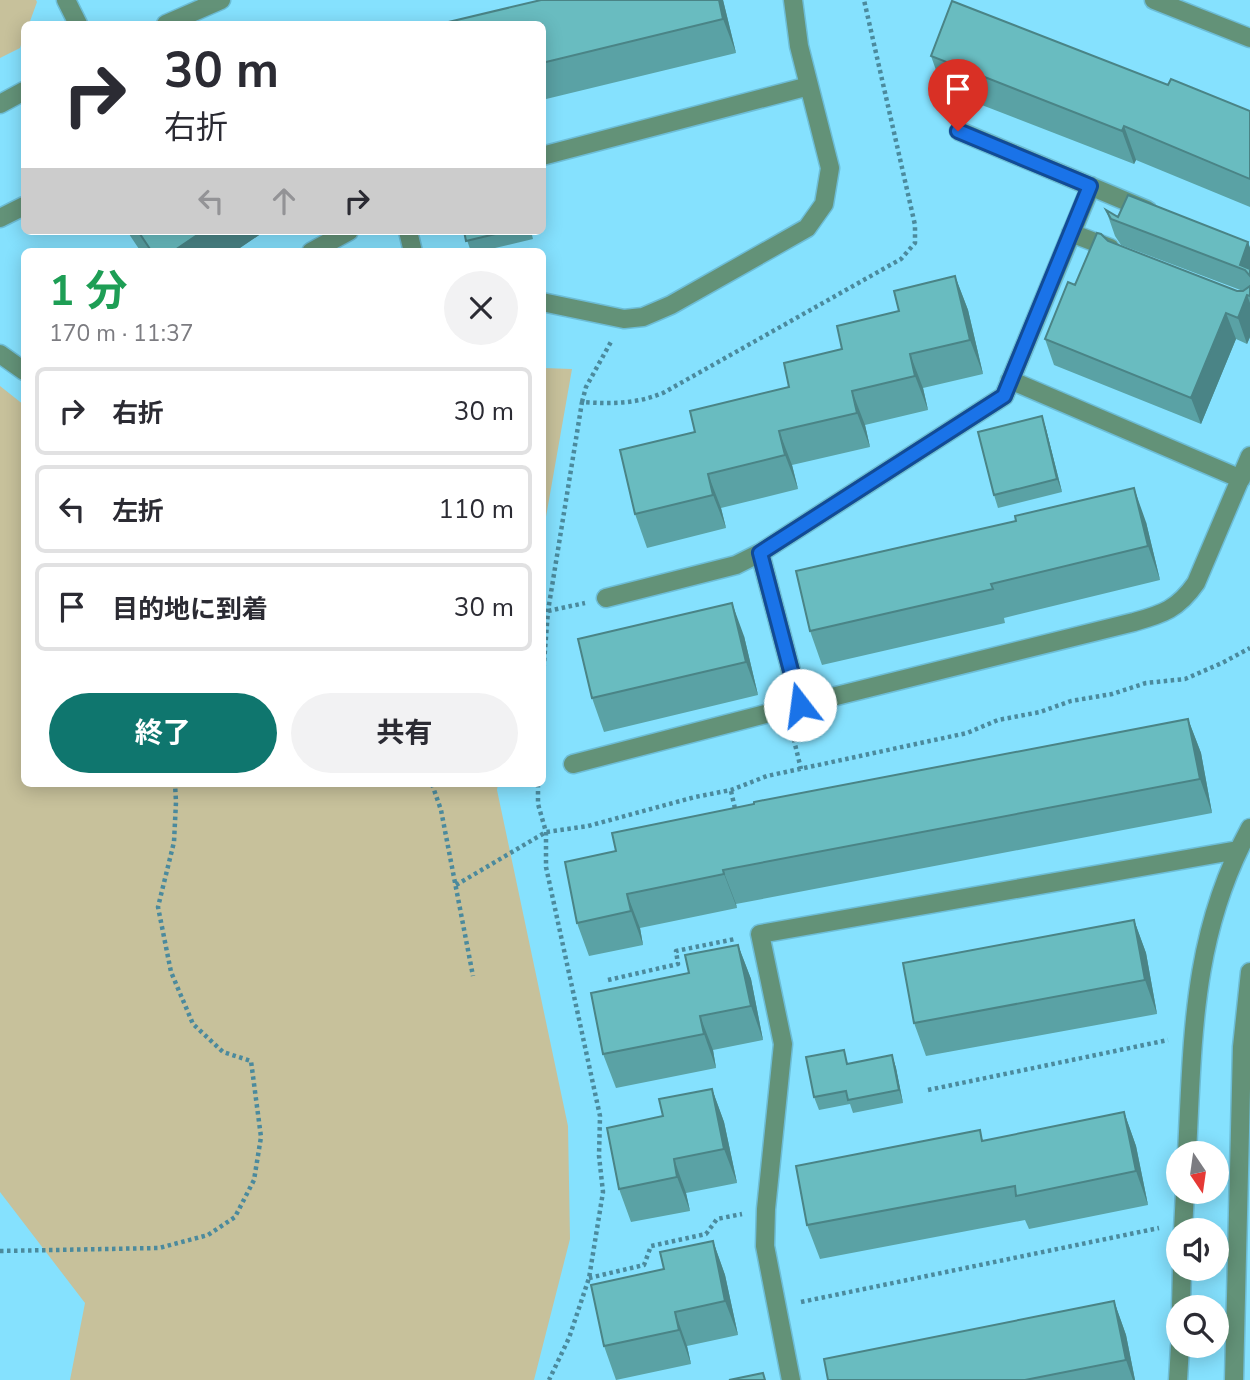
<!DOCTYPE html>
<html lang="ja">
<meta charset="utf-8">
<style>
:root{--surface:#fff;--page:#f2f2f3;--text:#2b2b33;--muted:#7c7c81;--line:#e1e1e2;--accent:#0f766e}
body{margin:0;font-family:"Nunito Sans","Noto Sans JP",sans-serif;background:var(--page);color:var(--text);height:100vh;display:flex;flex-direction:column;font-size:26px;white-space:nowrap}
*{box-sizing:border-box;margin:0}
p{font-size:23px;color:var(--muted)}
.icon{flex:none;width:38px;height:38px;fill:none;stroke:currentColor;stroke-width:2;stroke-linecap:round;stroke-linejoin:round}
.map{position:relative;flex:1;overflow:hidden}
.details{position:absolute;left:21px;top:248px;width:525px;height:539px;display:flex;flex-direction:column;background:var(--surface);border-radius:10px;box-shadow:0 4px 18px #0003}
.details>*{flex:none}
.banner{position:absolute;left:21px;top:21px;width:525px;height:214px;border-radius:10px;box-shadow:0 4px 18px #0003;background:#fff;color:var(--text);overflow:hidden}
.needle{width:46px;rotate:167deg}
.buttons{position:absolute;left:1166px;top:1141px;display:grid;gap:14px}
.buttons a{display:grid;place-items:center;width:63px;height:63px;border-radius:50%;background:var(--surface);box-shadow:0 4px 18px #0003;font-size:35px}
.pin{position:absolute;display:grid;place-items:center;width:60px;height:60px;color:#fff;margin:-72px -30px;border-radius:50% 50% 50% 0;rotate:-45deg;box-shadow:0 0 7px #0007}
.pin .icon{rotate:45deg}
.me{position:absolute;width:77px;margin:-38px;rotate:345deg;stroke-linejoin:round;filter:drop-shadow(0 0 5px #0008)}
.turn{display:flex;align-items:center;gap:24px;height:147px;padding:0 28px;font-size:32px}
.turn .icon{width:91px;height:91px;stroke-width:2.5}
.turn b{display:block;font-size:49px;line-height:60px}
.lanes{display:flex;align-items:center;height:66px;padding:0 28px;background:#0003;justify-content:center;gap:35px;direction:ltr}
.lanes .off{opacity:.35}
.round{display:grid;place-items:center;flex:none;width:74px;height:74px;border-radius:37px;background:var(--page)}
.summary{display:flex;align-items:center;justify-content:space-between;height:119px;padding:0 28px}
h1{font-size:42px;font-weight:700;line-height:52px;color:#1e9e55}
.action{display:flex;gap:14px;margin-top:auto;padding:14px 28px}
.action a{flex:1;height:80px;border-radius:42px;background:var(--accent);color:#fff;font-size:28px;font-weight:700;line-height:80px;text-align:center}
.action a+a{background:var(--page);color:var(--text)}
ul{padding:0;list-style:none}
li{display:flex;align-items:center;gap:21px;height:88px;margin:0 14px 10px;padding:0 14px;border:4px solid var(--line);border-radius:10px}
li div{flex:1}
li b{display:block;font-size:26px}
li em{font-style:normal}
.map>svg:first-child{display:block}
.green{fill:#c7c19b}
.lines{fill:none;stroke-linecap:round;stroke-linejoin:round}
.minor-casing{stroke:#6dbdd6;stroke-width:21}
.path{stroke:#4b8a9d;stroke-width:4.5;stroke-dasharray:3.5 3.5;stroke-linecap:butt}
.minor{stroke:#639278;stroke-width:18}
.wall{fill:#5aa2a5}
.shaded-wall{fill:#4a8486}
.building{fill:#69bcc0;stroke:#4a8486;stroke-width:2}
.route-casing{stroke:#114b97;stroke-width:18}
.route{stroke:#1a73e8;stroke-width:12}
</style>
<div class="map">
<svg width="1250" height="1380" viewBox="0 0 1250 1380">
<rect width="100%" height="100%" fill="#85e1fe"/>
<path class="green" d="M0,0h36l1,2 -8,22h-5v11l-4,13 -20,10z
M543,368l29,1 -29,165 -1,-166z
M0,386l24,19v379h474l-1,6 71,336 2,113 -36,141h-464l15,-77 -85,-111z"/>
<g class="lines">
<g class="minor-casing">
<path id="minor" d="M66,0l12,24
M1154,0l96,38
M166,24l55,-24
M0,104l24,-13
M959,131l188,79
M542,156l267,-70
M1091,186l-87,210 -244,157 40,152 334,-83c29,-8 44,-13 62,-39l54,-127
M0,218l24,-12
M408,231l5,21
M1071,233l39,15
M311,252l38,-21
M542,302l82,17 19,-2 28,-12 136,-77 17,-24 6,-36 -31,-122 -6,-46
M0,354l24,17
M1010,380l231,99
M606,598l130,-33 24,-12
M573,764l227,-59
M1187,1153c6,-117 5,-219 63,-325
M1183,1230l2,-38
M1181,1307l1,-38
M791,1380l-26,-134 1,-37 17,-165 -23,-110 478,-84
M1178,1380l2,-34
M1234,1380l8,-333 8,-75"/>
</g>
<path class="path" d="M582,402l4,-15 26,-47
M548,611l37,-8
M542,689l6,-78 34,-209c29,2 54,2 81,-9l238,-134 14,-16v-18l-51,-225
M792,732l9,37
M432,784l9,26 32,166
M538,784v20l8,28v35l54,249 -1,40 4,36 -14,86 -20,60 -20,42
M731,791l5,22
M456,885l90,-53 42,-6 107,-29 36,-7 36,-14 200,-43 31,-13 42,-8 31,-11 41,-7 34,-11 39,-4 37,-16 28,-15
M608,980l70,-16 -2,-13 59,-12
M928,1090l240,-50
M0,1251l159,-3 49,-13 27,-18 19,-37 7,-43 -10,-76 -28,-9 -30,-28 -22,-52 -13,-65 16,-65 2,-40 -1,-18
M589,1278l55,-13 7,-19 55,-12 11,-15 25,-5
M801,1302l358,-74"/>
<use href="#minor" class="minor"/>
</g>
<path class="wall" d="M541,0h182l13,53 -194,47v-76z
M931,56l237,29 82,26v96l-114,-47 -2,4 -191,-74z
M1106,210l12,7 130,25 2,6v89l-3,7 -11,-5 -35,85 -147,-59 -9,-26 30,-54 33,-44 129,50h6l-122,-46 -6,-9z
M127,231h138l-31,21h-93z
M464,231h67l2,8 -55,13h-7z
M955,276l13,34 15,64 -60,14 5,22 -63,15 5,22 -78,18 6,24 -77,19 5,20 -79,20 -12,-34 60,-82 94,-45 110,-76z
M1042,416l4,13 16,63 -64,16 -4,-13z
M1146,522l14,58 -156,38 1,5 -183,42 -12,-34z
M744,636l14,59 -154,37 -12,-34z
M1188,719l13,34 11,60 -476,91 1,4 -97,20 3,17 -54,11 -12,-33 39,-72z
M1134,920l12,33 11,61 -231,42 -12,-33z
M738,945l13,34 12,61 -50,10 3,18 -100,20 -13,-34z
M892,1055l4,13 7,35 -50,10 -3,-9 -31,6 -5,-13 35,-33z
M712,1089l12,33 13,61 -51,10 4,18 -59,11 -12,-33z
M1124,1112l12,34 12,59 -119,24 -4,-9 -205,39 -13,-34 177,-84z
M713,1241l12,34 13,60 -51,11 4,18 -75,16 -12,-34z
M1114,1301l12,34 9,45h-307z"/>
<path class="shaded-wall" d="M719,0h4l13,53 -13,-34z
M1124,126l12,34 -2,4 -12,-33z
M203,231h62l-31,21h-62z
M1248,242l2,6v28l-10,-11z
M955,276l13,34 15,64 -13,-34z
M1247,295l3,8v34l-3,7 -9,-26z
M1226,313l10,26 -35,85 -10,-26z
M910,354l13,34 5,22 -13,-34z
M852,391l13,34 5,22 -13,-34z
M1042,416l4,13 16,63 -5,-13z
M779,431l13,34 6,24 -13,-34z
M708,474l13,34 5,20 -13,-33z
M1134,488l12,34 14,58 -12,-34z
M732,603l12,33 14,59 -12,-33z
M1188,719l13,34 11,60 -12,-34z
M723,870l13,34 1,4 -13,-34z
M627,894l13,34 3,17 -12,-34z
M1134,920l12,33 11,61 -12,-34z
M738,945l13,34 12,61 -12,-34z
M700,1016l13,34 3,18 -12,-34z
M892,1055l4,13 7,35 -4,-13z
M712,1089l12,33 13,61 -13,-34z
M1124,1112l12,34 12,59 -12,-34z
M674,1159l12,34 4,18 -13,-34z
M713,1241l12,34 13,60 -13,-34z
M1114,1301l12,34 9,45h-2l-7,-20z
M675,1312l12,34 4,18 -12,-34z"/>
<path class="building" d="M541,0h178l4,19 -181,44v-39h-102z
M952,1l216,84 3,-6 79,32v68l-126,-53 -2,5 -191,-75z
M1128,195l120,47 -8,23 10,4v7l-5,-6 -134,-51 -5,-9 12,7z
M138,231h65l-31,21h-20z
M464,231h44l-42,10z
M1097,233l4,1 7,7 129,50h6l7,-5v10l-3,-1 -9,23 -12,-5 -35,85 -146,-59 23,-57 7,3z
M955,276l15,64 -60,14 5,22 -63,15 5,22 -78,18 6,24 -77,19 5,21 -78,19 -15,-64 75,-18 -5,-21 99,-24 -5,-24 58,-14 -5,-23 62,-15 -5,-20z
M1042,416l15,63 -63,16 -16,-63z
M1134,488l14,58 -157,38 2,5 -183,42 -14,-60 220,-50 -1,-5z
M732,603l14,59 -154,36 -14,-59z
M1188,719l12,60 -477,91 1,4 -97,20 4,17 -54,12 -12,-61 51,-11 -4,-18 142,-29v-2z
M1134,920l11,60 -231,43 -11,-60z
M738,945l13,61 -51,10 4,18 -101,20 -12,-61 98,-20 -4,-18z
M844,1050l3,14 45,-9 7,35 -51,10 -2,-9 -32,6 -8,-40z
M712,1089l12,60 -50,10 3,18 -58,12 -12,-61 56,-12 -4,-17z
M1124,1112l12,59 -120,25 -1,-10 -208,39 -11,-59 184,-36 2,11z
M713,1241l12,60 -50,11 4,18 -75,16 -13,-61 73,-16 -4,-17z
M1114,1301l12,59 -101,20h-197l-4,-21z
M763,1373l2,7h-36z"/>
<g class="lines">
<g class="route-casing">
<path id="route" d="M800,705l-40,-152 244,-157 86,-210 -132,-55"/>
</g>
<use href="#route" class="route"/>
</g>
</svg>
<div class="buttons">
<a><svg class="needle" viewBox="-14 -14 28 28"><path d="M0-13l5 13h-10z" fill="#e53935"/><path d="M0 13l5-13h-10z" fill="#7c7c81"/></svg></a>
<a><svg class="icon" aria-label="sound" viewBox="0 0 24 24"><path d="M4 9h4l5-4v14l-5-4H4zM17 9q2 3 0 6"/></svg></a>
<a><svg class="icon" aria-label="search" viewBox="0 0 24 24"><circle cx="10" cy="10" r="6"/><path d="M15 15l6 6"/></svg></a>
</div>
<div class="pin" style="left:958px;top:131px;background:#d93025"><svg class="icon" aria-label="arrive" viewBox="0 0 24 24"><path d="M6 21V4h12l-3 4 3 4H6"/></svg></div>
<svg class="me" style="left:800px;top:705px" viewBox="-20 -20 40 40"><circle r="19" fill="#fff"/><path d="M0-13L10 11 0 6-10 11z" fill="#1a73e8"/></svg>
<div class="banner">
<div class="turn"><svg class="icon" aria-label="right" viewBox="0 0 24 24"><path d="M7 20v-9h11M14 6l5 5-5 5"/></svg><div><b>30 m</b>右折</div></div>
<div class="lanes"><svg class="icon off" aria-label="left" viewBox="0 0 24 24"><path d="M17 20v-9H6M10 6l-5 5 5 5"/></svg><svg class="icon off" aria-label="ahead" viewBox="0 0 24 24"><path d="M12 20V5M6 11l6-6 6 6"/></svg><svg class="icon" aria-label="right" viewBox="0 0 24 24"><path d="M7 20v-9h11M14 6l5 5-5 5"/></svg></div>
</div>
<section class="details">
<div class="summary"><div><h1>1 分</h1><p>170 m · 11:37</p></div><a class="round"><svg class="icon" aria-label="close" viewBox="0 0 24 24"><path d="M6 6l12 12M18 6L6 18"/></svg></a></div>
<ul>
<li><svg class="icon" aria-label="right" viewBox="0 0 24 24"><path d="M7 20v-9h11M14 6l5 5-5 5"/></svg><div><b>右折</b></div><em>30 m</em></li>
<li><svg class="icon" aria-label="left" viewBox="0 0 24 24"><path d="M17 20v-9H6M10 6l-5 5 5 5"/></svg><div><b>左折</b></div><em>110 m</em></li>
<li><svg class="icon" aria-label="arrive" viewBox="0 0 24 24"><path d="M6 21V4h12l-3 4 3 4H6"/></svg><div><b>目的地に到着</b></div><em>30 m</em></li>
</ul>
<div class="action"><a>終了</a><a>共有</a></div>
</section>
</div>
